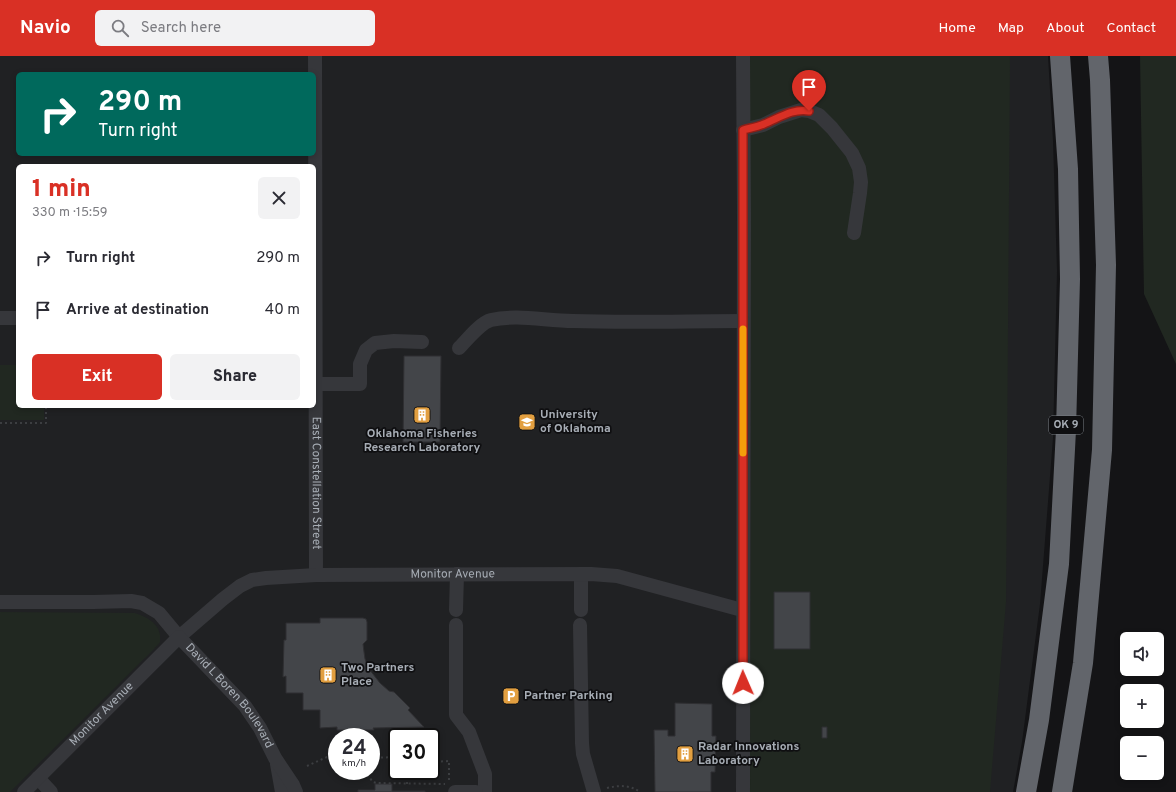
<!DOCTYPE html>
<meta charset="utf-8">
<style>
:root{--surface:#fff;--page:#f2f2f3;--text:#2b2b33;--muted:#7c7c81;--accent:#d93025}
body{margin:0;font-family:Overpass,sans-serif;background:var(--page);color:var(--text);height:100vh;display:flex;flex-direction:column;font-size:15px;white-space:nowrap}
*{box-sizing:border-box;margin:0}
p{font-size:13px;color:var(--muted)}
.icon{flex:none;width:22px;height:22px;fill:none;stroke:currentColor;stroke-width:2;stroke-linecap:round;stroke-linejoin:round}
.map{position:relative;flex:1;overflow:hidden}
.sheet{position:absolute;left:16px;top:108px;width:300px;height:244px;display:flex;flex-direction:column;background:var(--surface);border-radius:6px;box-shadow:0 2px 6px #0003}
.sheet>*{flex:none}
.hud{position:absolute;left:16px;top:16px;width:300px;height:84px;border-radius:6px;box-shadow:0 2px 6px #0003;background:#00695c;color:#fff;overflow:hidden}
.tools{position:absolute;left:1120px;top:576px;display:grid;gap:8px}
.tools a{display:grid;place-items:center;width:44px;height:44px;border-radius:6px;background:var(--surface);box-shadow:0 2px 6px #0003;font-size:20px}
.speed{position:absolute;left:328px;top:672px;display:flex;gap:8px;font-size:20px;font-weight:700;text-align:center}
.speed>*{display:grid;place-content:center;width:52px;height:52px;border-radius:50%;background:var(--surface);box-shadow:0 2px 6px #0003;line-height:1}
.speed small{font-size:10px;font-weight:400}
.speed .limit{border:2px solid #111;border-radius:6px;background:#fff;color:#111}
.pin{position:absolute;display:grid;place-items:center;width:34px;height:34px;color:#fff;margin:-41px -17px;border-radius:50% 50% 50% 0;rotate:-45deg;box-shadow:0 0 4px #0007}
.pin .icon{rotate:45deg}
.me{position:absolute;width:44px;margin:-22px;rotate:359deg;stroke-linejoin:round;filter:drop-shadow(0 0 3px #0008)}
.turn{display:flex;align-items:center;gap:14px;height:84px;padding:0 16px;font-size:18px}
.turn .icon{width:52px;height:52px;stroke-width:2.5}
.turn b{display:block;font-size:28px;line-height:34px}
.round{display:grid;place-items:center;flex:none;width:42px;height:42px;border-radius:6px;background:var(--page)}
.head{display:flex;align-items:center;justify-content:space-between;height:68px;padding:0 16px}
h1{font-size:24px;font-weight:800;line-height:30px;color:var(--accent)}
.cta{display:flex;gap:8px;margin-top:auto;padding:8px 16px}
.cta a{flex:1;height:46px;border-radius:6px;background:var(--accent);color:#fff;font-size:16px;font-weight:800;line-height:46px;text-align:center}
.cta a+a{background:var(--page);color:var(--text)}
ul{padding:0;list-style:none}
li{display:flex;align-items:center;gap:12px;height:52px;padding:0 16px}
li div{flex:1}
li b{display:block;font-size:15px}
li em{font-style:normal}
header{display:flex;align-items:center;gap:24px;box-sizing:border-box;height:56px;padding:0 20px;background:var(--accent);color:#fff}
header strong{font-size:19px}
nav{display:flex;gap:22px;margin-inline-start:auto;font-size:14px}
.search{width:280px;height:36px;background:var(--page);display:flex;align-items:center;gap:10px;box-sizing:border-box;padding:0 14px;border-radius:6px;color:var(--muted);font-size:15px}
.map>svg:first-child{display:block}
.built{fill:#202123;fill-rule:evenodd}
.green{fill:#212821}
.building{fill:#434549;stroke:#2f2f32}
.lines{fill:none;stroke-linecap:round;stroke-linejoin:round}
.path{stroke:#3c3e41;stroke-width:2;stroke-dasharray:2 3;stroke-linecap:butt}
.minor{stroke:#36373b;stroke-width:14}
.highway{stroke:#62656b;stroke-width:20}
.route-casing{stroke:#8d1f18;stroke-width:10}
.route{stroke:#d93025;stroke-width:7}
.slow{stroke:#f59e0b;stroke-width:7}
.labels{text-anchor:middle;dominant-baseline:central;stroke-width:3.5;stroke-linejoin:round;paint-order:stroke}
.shield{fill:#0f0f11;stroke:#797e84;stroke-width:1}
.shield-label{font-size:11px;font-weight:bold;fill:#a7adb5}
.poi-label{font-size:12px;font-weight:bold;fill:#a7adb5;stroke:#0f0f11;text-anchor:start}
.street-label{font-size:12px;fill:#a7adb5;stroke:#0f0f11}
</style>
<header>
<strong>Navio</strong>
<div class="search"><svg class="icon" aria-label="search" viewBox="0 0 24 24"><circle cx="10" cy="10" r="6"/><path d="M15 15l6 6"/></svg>Search here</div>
<nav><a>Home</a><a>Map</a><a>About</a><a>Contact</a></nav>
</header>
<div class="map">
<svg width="1176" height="736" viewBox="0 0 1176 736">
<rect width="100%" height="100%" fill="#141416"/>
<path class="built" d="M0,0h1048l5,85 4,130 -4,167 -13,166 -18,138 -9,50h-1013zM18,18h296v80h-296zM18,110h296v240h-296zM337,681h34v34h-34zM397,681h34v34h-34z"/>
<path class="green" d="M748,0h262l-4,546 -16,190h-240l1,-479z
M1140,0h36v308l-32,-70z
M0,309h18v41h26v14h-44z
M0,556l135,1c11,4 23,9 25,22 0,1 0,5 0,7 -1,2 -5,5 -6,7l-144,143h-10z"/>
<path class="building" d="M404,300h37l-1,86h-37z
M774,536h36v57h-36z
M320,562h43l3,1 1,3v18l-4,4 1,8 1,7 4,10 11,14 9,8 5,1 16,16 -2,2 16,17 -51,1 1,2h-37v-3l-17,1v-18h-17v-17h-17v-17l-3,1 1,-37h2v-17h34z
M756,625h5v15h-5z
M675,647l37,1v32h4l-1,36h-4v20h-56l-1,-62h14v6h7z
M822,671h5v11h-5z
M375,728h17v7h33v1h-67v-2h17z"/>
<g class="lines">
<path class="path" d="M0,367h46v-17
M371,702l26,-1
M431,706l18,-1v21
M307,710l20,-9h10
M364,715l9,11 4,1 68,1
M407,728v-13
M607,732c12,-3 23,-3 33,4"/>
<g class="minor">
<path id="s1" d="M315,0l1,519"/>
<path d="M743,0l1,156 -1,580"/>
<path d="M743,74l20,-5 16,-8 22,-7 8,1 10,4 13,13 20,25 7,15 2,14 -1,11 -6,40"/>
<path d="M0,262h18"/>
<path d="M459,292c8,-8 21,-25 32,-28 26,-6 55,1 82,1 57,2 114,0 170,0"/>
<path d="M315,328h45v-20l6,-14 9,-7 19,-2 28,1"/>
<path d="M581,518v36"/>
<path id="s2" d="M0,546h93l38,-1 11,2 17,10 20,24 44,-38 17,-13 12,-6 14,-2 50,-3 275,-1 26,2 125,34"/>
<path d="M456,554l1,-36"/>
<path d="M456,569v90l13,17 16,42v18"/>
<path d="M580,569l2,118 1,11 11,38"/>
<path d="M277,708l5,28"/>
<path d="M38,722l13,14"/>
<path id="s3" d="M24,736l155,-155 66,69 15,22 15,30 18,27 3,7"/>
<path d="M455,736h21"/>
</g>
<path class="highway" d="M1026,736l13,-72 20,-156 7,-134 4,-151 -2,-110 -8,-113
M1062,736l21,-129 19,-213 4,-185 -6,-185 -2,-24"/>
</g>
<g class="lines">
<g class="route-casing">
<path id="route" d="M743,627v-553c7,-2 14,-3 21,-6 15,-6 29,-16 45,-13"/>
</g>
<use href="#route" class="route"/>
<path class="slow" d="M743,397v-124"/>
</g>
<defs>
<g id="building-square" transform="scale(0.9)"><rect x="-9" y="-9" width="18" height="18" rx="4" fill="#e29f40" stroke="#0f0f11"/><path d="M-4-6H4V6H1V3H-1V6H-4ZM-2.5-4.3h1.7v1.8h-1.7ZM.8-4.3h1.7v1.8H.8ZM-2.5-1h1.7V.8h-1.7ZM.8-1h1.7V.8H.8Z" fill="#fff"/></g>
<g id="university-square" transform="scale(0.9)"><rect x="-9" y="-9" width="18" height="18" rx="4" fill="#e29f40" stroke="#0f0f11"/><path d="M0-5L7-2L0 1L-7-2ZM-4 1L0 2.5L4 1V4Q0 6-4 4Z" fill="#fff"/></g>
<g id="parking-square" transform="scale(0.9)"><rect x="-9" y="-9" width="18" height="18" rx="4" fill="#e29f40" stroke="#0f0f11"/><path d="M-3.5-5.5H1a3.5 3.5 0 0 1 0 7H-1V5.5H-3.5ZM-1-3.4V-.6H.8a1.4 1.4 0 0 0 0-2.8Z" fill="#fff"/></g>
</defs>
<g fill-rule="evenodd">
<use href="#building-square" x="422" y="359"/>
<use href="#university-square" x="527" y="366"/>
<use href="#building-square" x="328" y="619"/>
<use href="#parking-square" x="511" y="640"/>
<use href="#building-square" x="685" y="698"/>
</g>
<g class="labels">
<rect class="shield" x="1049" y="360" width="34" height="18" rx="3"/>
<g class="shield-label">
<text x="1066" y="369">OK 9</text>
</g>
<g class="poi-label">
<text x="540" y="359">University<tspan x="540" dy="14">of Oklahoma</tspan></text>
<text x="422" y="378" text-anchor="middle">Oklahoma Fisheries<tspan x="422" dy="14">Research Laboratory</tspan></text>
<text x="341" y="612">Two Partners<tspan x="341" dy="14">Place</tspan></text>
<text x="524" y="640">Partner Parking</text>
<text x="698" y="691">Radar Innovations<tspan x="698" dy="14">Laboratory</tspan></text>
</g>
<g class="street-label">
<text stroke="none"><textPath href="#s1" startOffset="427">East Constellation Street</textPath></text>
<text stroke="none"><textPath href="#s2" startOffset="487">Monitor Avenue</textPath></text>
<text stroke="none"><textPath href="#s3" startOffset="297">David L Boren Boulevard</textPath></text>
<text stroke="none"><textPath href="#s3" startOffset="110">Monitor Avenue</textPath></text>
</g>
</g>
</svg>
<div class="tools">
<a><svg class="icon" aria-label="sound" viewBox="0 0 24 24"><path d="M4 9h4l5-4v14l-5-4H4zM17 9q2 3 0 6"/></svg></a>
<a>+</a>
<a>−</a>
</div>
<div class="speed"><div>24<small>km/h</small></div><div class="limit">30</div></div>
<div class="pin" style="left:809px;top:55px;background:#d93025"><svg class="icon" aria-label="arrive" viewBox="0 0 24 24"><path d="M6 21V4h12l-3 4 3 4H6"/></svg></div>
<svg class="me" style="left:743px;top:627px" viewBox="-20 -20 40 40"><circle r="19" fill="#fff"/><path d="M0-13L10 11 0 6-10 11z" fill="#d93025"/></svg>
<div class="hud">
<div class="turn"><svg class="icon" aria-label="right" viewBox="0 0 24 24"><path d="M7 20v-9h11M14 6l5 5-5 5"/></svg><div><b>290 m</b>Turn right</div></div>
</div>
<section class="sheet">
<div class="head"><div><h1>1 min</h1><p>330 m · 15:59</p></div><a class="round"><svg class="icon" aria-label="close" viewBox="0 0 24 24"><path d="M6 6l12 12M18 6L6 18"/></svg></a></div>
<ul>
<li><svg class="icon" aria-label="right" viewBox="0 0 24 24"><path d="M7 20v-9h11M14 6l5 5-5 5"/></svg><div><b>Turn right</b></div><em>290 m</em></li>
<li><svg class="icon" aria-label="arrive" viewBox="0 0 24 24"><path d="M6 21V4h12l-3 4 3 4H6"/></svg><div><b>Arrive at destination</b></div><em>40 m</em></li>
</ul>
<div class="cta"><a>Exit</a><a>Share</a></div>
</section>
</div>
